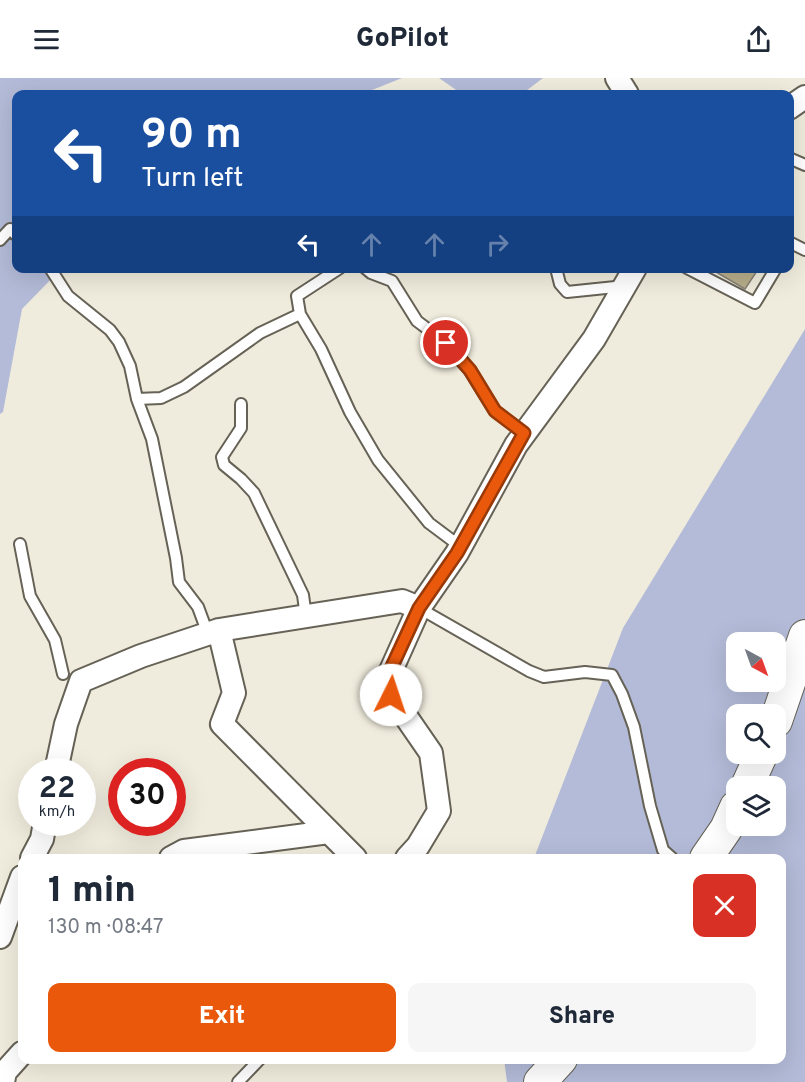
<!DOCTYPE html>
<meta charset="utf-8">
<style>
:root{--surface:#fff;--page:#f6f6f7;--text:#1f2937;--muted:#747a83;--accent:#ea580c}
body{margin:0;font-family:Overpass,sans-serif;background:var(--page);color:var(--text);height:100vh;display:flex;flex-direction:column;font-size:22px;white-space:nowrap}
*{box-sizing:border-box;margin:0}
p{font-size:20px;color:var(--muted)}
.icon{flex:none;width:33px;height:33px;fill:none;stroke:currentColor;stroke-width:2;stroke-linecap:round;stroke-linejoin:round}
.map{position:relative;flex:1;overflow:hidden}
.sheet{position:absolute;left:18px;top:776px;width:768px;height:210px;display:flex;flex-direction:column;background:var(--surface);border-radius:12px;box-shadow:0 6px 24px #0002}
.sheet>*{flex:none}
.banner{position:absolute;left:12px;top:12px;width:782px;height:183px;border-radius:12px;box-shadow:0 6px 24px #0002;background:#1a4fa0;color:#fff;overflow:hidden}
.needle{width:39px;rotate:139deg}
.tools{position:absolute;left:726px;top:554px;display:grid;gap:12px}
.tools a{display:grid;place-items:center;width:60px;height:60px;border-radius:12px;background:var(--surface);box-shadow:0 6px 24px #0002;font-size:30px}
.speed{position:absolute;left:18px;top:680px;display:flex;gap:12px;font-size:30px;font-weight:700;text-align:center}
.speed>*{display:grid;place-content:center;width:78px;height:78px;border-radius:50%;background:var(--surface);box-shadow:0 6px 24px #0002;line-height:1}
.speed small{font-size:15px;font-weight:400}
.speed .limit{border:9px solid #d22;background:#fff;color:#111}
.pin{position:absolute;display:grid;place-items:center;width:51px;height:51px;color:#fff;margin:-26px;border:3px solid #fff;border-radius:50%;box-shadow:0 2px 6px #0007}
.me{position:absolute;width:66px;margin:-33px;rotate:4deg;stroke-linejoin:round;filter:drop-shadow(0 0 4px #0008)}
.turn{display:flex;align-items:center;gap:21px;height:126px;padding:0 30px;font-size:27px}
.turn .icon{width:78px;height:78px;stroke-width:2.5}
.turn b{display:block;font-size:42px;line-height:51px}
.lanes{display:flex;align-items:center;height:57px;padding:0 30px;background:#0003;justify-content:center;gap:30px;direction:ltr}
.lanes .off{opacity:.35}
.round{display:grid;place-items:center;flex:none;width:63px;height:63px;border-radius:12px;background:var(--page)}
.head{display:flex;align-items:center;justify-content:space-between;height:102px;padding:0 30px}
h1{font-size:36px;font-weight:800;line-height:45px}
.action{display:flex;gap:12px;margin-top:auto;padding:12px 30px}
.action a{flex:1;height:69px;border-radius:12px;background:var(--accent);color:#fff;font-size:24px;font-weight:800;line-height:69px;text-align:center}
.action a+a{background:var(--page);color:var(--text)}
header{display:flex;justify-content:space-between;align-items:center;height:78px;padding:0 30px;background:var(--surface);font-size:27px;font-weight:800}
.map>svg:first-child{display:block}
.green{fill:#b3bbd8;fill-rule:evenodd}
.building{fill:#b8ae8b;stroke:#848073;stroke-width:1.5}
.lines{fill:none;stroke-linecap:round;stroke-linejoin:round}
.service-casing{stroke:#666256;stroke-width:14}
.minor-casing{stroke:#666256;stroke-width:26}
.secondary-casing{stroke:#666256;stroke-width:34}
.service{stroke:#fff;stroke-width:10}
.minor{stroke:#fff;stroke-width:22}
.secondary{stroke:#fff;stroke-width:32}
.route-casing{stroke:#983908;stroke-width:15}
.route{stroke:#ea580c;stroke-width:10}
</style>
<header><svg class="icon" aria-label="menu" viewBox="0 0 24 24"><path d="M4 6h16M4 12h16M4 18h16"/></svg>GoPilot<svg class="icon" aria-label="share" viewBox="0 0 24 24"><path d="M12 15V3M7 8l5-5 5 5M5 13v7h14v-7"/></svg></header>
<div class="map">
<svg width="805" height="1004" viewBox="0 0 805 1004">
<rect width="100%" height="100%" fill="#f0ecdd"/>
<path class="green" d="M0,0h402l-40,16h-346v174l45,1 -39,40 -19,103 -3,2z
M439,0h104l-21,16h-60z
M805,251v753h-298l-3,-23h278v-201h-248l89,-230zM736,564h40v39h-40zM736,636h40v39h-40zM736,708h40v39h-40z"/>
<path class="building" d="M709,190h50l-14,21z"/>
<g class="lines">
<g class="service-casing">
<path id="service" d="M789,80l16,7
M0,162l10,-11 6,6
M789,168l2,-3 14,7
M50,190l18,28 42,34 9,12 11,24 7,33
M340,190l-43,28 3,18 21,35 29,63 28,48 51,63 32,24
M365,190l6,5 21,8 25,40 29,22 24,28 25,40 29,22
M556,190l4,16 7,8 58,-6
M687,190l68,35 21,-35
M241,326v24l-19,29 2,8 17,14 13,14 49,102 3,22
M20,466l10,52 25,44 8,34
M419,530l110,63 15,6 41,-5 27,3 10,19 12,33 16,79 13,44 9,8
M208,556l-10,-27 -19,-25 -3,-24 -24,-119 -15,-40 24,-1 23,-11 76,-54 40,-19
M238,1004l22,-23"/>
</g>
<g class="minor-casing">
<path id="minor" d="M617,0l10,16
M789,30l16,-11
M219,552l15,63 -12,31 133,134
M56,693l10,-47 15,-43 60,-25 78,-26 183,-29 17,7 38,-55 59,-108 78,-106 41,-71
M32,780l10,-19 3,-17
M171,780l13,-7 145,-19
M407,780l11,-12 21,-35 -8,-58 -40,-58 -2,-20 30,-67
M0,859l22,-60
M3,1004l2,-10 17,-19"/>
</g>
<g class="secondary-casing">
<path id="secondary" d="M776,643l29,-85
M747,708l15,-33
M706,780l20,-29 10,-22
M540,1004l21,-23"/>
</g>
<use href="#service" class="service"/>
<use href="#minor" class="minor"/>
<use href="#secondary" class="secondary"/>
</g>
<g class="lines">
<g class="route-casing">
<path id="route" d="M391,617l-3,-20 31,-67 38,-55 67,-120 -29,-22 -25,-41 -24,-27"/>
</g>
<use href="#route" class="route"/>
</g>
</svg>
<div class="tools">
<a><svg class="needle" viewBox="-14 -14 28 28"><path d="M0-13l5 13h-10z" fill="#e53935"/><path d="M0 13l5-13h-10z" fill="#747a83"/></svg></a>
<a><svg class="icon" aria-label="search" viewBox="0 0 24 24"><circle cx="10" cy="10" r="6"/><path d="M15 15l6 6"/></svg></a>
<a><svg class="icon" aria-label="layers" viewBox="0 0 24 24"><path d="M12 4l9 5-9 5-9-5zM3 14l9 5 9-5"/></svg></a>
</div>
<div class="speed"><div>22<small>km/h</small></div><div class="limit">30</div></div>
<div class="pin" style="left:446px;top:265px;background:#d93025"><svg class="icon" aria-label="arrive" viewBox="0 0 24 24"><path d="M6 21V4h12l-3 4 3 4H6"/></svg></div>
<svg class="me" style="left:391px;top:617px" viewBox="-20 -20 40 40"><circle r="19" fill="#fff"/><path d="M0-13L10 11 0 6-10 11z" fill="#ea580c"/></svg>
<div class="banner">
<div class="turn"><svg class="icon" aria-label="left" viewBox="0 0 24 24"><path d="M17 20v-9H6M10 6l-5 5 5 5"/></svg><div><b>90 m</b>Turn left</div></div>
<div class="lanes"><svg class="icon" aria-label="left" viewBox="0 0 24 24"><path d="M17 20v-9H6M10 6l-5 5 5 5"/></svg><svg class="icon off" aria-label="ahead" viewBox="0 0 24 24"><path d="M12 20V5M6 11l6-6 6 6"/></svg><svg class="icon off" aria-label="ahead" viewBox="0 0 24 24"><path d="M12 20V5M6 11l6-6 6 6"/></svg><svg class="icon off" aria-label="right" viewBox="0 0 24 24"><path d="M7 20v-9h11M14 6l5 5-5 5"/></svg></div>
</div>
<section class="sheet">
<div class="head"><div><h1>1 min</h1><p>130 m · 08:47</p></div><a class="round" style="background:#d93025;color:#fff"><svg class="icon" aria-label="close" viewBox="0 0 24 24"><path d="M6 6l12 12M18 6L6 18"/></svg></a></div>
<div class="action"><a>Exit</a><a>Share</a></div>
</section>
</div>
